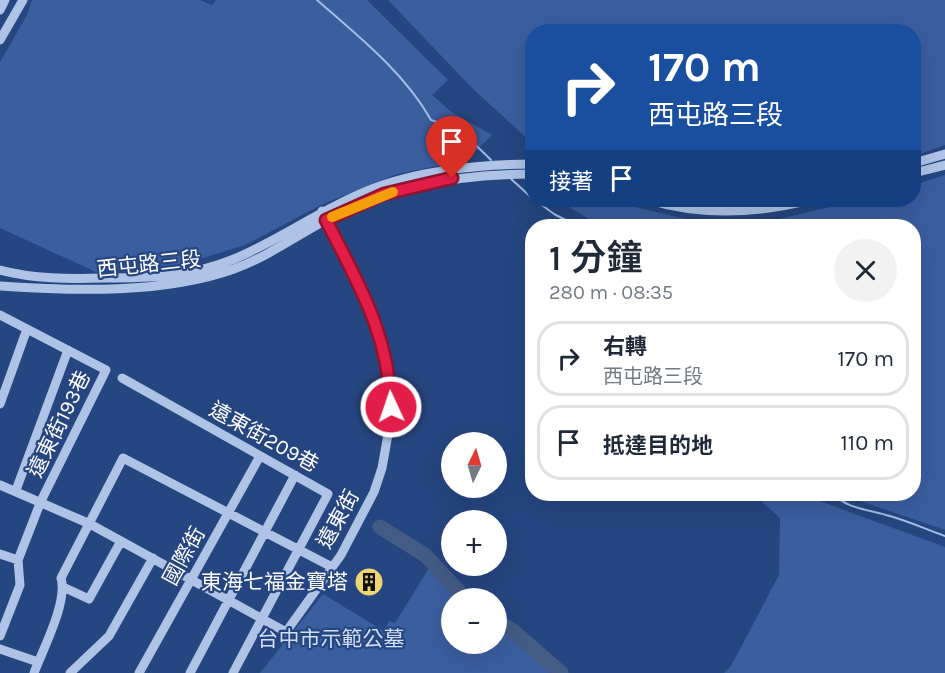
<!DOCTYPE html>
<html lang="zh-TW">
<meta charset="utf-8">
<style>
:root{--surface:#fff;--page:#f2f2f3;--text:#1f2937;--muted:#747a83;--line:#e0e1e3}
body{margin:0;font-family:Karla,"Noto Sans TC",sans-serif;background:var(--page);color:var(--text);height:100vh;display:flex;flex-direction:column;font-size:22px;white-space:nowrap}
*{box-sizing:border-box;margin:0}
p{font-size:20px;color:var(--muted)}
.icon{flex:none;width:33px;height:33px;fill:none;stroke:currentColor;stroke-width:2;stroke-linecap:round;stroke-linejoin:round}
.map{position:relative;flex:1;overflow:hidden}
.panel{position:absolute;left:525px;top:219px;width:396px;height:282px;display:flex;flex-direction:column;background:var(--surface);border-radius:24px;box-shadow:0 6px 24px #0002}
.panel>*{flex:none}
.banner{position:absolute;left:525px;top:24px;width:396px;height:183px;border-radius:24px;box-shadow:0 6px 24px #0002;background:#1a4fa0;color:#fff;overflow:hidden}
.needle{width:39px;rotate:5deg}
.controls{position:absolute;left:441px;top:432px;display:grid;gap:12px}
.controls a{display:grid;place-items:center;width:66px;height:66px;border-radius:50%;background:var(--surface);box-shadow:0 6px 24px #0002;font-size:30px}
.pin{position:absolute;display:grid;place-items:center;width:51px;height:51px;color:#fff;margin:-62px -26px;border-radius:50% 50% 50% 0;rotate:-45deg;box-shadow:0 0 6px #0007}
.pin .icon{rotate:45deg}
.me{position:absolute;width:66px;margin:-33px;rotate:357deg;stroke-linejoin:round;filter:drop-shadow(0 0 4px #0008)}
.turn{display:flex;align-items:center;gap:21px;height:126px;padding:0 24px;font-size:27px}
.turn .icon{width:78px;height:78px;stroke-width:2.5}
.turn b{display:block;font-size:42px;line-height:51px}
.then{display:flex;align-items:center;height:57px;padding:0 24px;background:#0003;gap:12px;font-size:22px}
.round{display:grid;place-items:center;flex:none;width:63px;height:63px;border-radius:32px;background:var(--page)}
.overview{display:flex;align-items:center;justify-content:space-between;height:102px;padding:0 24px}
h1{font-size:36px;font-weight:600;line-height:45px}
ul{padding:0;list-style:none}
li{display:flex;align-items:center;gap:18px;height:75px;margin:0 12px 9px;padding:0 12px;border:3px solid var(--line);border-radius:24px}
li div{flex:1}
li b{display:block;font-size:22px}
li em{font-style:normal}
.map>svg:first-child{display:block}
.green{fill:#3b5e9f}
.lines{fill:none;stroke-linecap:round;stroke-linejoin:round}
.stream{stroke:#a3bce7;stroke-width:2}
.river{stroke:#445b86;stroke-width:15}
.minor{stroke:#aec3e6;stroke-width:9}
.route-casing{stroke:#92132f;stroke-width:15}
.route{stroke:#e11d48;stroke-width:10}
.slow{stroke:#f59e0b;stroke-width:10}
.labels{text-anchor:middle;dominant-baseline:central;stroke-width:4.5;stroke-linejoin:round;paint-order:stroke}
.street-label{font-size:21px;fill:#fff;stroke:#264681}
.poi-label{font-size:21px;fill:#fff;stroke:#264681;text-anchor:end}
.park-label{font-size:21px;fill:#d1def5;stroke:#264681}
</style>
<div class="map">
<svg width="945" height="673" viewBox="0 0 945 673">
<rect width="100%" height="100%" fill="#264681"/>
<path class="green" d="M32,0h168l12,5 4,-5h151l81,80 -16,15 18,16 42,24 -25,25 -70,14 -74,30 -78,41 -71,22 -78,5 -96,-44v-166l27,-47z
M388,0h557v145l-31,11v-124h-382v111l-59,-54z
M945,175v355l-96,-33 -4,-3h69v-268h-313l-44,-26h48l106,25 68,-6 81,-19h54v-15z
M754,494h53l10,6 128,47v126h-221l7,-7 48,-91 1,-57z
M431,565l31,33h-10v46h44l1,-20 14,8 46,41h-297l63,-79 61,37 5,-10 6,2z"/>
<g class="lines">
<path class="stream" d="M317,0c41,36 87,72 114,120 28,8 40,20 60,40
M510,178l22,20
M535,200l19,14 23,12
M834,494c13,15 33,15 52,21 20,5 39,14 59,21"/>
<path class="river" d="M380,527l45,28 40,43
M496,622l16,8 49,43"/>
<path class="minor" d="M0,10l5,-10
M0,40l23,-40
M914,163l31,-9
M914,173l31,-8
M649,200c52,16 109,13 162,0
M710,200h51
M0,270c34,9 69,9 104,8 45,0 87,-1 130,-19 46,-19 86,-49 133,-68 48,-20 114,-27 165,-27
M0,286c74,5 164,8 234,-17 33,-12 62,-33 92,-49 64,-35 134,-46 206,-46
M0,315l106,55 -65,131 -23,59 2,25 -20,51
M122,378l206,116 -95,179
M0,404l27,-75
M0,485l90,39 196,108 55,-77 33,-63 8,-24 8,-45 -1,-46 -10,-45 -11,-29 -46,-92
M16,490l52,-140
M0,554l18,6
M63,587l26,12 32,-58
M0,649l38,13
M34,673c9,-24 34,-71 27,-95l62,-120 209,109
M70,673l39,-37 44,-78
M139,673l121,-217
M190,673l105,-198"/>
</g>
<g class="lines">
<g class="route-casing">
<path id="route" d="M391,407c-2,-73 -33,-124 -65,-187l58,-26 68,-16"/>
</g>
<use href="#route" class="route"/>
<path class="slow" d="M332,217l61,-25"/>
</g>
<defs>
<g id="building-disc" transform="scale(1.5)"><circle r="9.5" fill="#efd673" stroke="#264681"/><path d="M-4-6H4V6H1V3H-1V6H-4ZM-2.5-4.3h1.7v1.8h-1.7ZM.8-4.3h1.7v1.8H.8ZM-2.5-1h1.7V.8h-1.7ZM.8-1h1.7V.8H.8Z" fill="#111"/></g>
</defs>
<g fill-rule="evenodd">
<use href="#building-disc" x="369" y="582"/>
</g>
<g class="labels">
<g class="street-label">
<text transform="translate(149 264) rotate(-6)">西屯路三段</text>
<text transform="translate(59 424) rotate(-64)">遠東街193巷</text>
<text transform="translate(264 437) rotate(29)">遠東街209巷</text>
<text transform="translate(338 519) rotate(-61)">遠東街</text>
<text transform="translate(184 556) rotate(-61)">國際街</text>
</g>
<g class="poi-label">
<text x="348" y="582">東海七福金寶塔</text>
</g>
<g class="park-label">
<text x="331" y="639">台中市示範公墓</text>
</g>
</g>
</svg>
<div class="controls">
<a><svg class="needle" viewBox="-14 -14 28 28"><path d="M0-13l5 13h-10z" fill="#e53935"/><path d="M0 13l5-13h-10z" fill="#747a83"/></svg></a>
<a>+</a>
<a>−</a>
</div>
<div class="pin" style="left:452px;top:178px;background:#d93025"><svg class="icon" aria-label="arrive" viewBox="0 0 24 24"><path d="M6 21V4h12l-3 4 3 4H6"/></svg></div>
<svg class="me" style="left:391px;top:407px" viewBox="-20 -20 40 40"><circle r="17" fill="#e11d48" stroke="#fff" stroke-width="3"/><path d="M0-11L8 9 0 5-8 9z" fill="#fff"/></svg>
<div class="banner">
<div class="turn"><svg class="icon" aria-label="right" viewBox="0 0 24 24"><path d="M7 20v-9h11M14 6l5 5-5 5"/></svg><div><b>170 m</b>西屯路三段</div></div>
<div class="then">接著<svg class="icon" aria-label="arrive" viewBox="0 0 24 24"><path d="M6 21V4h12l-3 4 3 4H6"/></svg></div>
</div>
<section class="panel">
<div class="overview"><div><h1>1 分鐘</h1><p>280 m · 08:35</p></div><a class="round"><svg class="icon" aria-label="close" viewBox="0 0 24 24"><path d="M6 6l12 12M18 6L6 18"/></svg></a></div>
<ul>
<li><svg class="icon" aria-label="right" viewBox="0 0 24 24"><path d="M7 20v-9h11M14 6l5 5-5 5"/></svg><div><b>右轉</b><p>西屯路三段</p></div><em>170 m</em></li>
<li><svg class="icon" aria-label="arrive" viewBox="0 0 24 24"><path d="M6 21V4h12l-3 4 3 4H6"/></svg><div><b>抵達目的地</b></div><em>110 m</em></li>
</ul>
</section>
</div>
